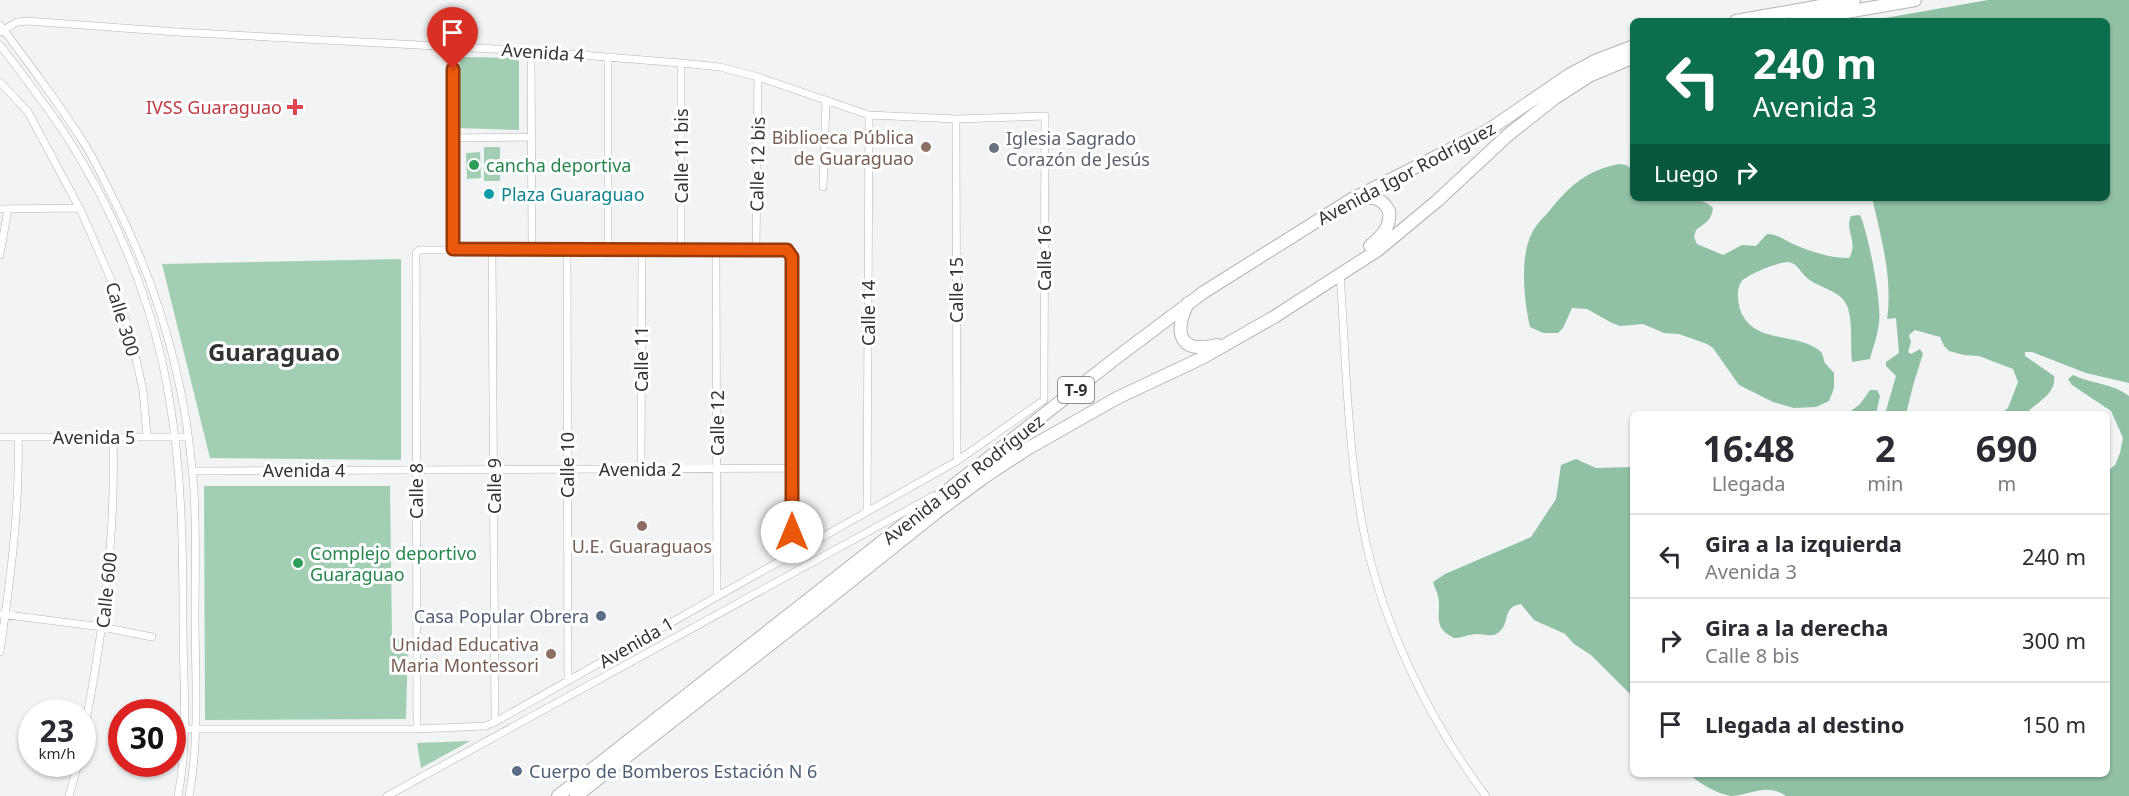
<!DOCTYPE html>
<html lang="es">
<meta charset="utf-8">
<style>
:root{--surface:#fff;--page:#f7f7f7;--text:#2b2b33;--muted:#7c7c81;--line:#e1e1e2}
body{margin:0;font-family:"Noto Sans",sans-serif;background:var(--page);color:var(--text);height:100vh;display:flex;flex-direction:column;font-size:22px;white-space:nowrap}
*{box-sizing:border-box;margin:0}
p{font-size:20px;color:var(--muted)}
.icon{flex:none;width:33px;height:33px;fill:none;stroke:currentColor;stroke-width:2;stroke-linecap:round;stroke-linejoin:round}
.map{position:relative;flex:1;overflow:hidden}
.sheet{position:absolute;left:1630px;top:411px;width:480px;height:366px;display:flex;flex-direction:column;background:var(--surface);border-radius:9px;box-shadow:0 2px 4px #0004}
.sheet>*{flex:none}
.guide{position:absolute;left:1630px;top:18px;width:480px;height:183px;border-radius:9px;box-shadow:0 2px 4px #0004;background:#0b6e4f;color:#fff;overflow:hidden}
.speed{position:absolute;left:18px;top:699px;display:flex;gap:12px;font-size:30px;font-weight:700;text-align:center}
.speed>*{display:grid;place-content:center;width:78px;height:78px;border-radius:50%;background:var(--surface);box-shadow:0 2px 4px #0004;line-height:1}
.speed small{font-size:15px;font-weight:400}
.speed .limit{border:9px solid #d22;background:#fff;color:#111}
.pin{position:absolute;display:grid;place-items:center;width:51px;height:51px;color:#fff;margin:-62px -26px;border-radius:50% 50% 50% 0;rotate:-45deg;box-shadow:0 0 6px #0007}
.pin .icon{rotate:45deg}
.me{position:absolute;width:66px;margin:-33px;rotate:0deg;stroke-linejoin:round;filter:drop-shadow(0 0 4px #0008)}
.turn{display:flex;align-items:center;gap:21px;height:126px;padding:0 24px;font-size:27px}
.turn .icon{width:78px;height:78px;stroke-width:2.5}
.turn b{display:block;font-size:42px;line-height:51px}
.then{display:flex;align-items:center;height:57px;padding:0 24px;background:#0003;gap:12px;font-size:22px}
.eta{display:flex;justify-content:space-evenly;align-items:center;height:102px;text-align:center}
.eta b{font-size:36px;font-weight:700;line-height:42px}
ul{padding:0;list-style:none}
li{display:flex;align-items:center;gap:18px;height:84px;padding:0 24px;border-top:2px solid var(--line)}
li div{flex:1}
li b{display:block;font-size:22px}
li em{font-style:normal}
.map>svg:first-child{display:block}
.green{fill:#a2cfb4}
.forest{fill:#91c1a5}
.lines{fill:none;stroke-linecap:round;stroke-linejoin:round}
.minor-casing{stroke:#b2b4b6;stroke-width:8}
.trunk-casing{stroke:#b2b4b6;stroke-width:14}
.minor{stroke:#fff;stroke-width:7}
.trunk{stroke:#fff;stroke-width:12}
.route-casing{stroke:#983908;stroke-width:15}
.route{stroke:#ea580c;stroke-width:10}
.health-dot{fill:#e0444e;stroke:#fff;stroke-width:2}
.education-dot{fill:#8d6e63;stroke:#fff;stroke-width:2}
.worship-dot{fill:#6b7280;stroke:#fff;stroke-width:2}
.leisure-dot{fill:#2e9e5b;stroke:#fff;stroke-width:2}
.culture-dot{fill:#0f9aa8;stroke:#fff;stroke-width:2}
.service-dot{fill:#5c6f8a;stroke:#fff;stroke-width:2}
.labels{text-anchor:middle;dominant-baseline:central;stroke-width:6;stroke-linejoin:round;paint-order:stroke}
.shield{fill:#fff;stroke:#707071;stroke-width:1.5}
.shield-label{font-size:16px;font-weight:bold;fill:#323334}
.street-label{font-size:18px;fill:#323334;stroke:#fff}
.health-label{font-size:18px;fill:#be3a42;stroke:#fff;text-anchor:end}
.education-label{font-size:18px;fill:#785e54;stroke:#fff;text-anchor:end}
.worship-label{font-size:18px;fill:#5b616d;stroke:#fff;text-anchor:start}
.leisure-label{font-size:18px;fill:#27864d;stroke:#fff;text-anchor:start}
.culture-label{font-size:18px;fill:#0d838f;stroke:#fff;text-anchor:start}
.service-label{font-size:18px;fill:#4e5e75;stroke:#fff;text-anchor:end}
.district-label{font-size:24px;font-weight:bold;fill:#323334;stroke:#fff}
</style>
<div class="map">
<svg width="2129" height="796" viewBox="0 0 2129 796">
<rect width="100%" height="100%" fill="#f1f3f5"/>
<path class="green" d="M460,57l59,1v72l-62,-2z
M484,147h16v34h-16z
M480,152l1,26 -14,1 -1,-26z
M401,259v201l-191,-2 -48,-194z
M204,486h186l2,153 16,1 -2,79 -201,1z
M470,741l-49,27 -4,-25z"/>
<path class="forest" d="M1988,0h141v383l-43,-10 -54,-21h-7v4l29,20c3,18 -18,26 -28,38h-25l7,-6 10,-26 -5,-13 -34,-13 -15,-1 -15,-4 -5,-5 -4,-9 -25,-7 -6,5 2,7 -3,10 3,2 9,-5 3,5 -9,28 -8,32h-21l11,-38 -10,-10v-4l13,-9 -3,-35 -9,1c6,-40 -6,-83 -15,-121h236v-177h-240z
M1619,164l7,1 7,5 1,28c21,0 65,-6 79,10 -1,12 -8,15 -17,22l-2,7 3,7 26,11 19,-10 14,1 11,-12c11,0 17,6 26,10 18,8 37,14 56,14 10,-16 -5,-28 2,-42l9,-1c8,17 22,88 19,107 -1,13 -6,25 -9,37l-18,3c-2,-18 1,-36 -4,-54 -6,-19 -31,-19 -43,-32 -6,-6 -8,-13 -17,-14 -10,0 -39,12 -46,19 -7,8 -4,27 1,35 16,28 54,16 77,35 4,4 3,8 5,12 3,4 7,7 9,10v15l-5,13 -13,6 -22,1 -21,-6 -34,-17 -26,-37 -6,-4 -28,-10 -15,-1 -21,-9 -23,2 -8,-3 -25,-14 -15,-1 -9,20 -5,5h-15l-13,-6c-6,-26 -11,-72 3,-96 5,-9 12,-15 18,-22 19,-24 37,-39 68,-45z
M2073,375c19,9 39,8 56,21v400h-343c-20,-14 -37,0 -55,0 -14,-2 -32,-13 -42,-22h419v-303l7,-6 5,-12 3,-15 -3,-7 -9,-20 -39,-26 -4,-6z
M1870,390h7l3,6 -4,18h-29l13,-10z
M1576,459l20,9 37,-1v230l-42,-42 -17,-11 -9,-10 -31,-14 -13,-16c-21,3 -9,22 -25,30 -6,3 -12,0 -19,0 -8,0 -15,4 -23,4 -23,-11 -12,-23 -16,-42 -1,-5 -4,-9 -5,-14l12,-8 86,-37 25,-38 5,-34z"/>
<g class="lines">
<g class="minor-casing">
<path id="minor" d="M0,25c30,40 60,80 87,123 9,15 17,32 25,48 45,88 73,184 81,282 4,44 2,92 2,137 0,59 5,122 -6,181
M0,32l17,-10 10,-1 150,11 354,19 150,12 39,4 38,10 111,38 87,4 89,-3 -1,284 -87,61 -462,261 -10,4 -68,3h-234
M0,45c23,30 46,60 67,92 50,78 87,169 102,260 13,75 14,151 14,227 0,57 6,116 -5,172
M531,51l1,198
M681,63v186
M0,82l28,30 53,99 31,71 18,51 13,57 4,47
M956,119l1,342
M453,138l79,-1
M823,187l3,-87
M0,209l78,-1
M453,249v-202
M492,249l3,473
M567,249l1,432
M608,249v-192
M716,250l1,346
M756,250l2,-173
M0,255l8,-46
M1340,274c6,84 7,171 23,254 18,93 66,193 123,268
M0,437h188
M641,469l1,-220
M192,471l600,-3
M867,511l2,-396
M0,614l102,13 50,10
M0,652c10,-71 20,-143 18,-215
M417,729l-1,-476 3,-3h368l5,7v297
M82,742c20,-101 34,-202 31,-305
M69,796l9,-32
M387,796l546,-300"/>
</g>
<g class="trunk-casing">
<path id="trunk" d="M1736,21l118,-21
M1795,21l120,-21
M1357,198c15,-1 24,-2 32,13 2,16 -7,25 -19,35
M1188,303c-15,31 -8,51 29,42
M558,796l558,-438 88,-66 148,-93 135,-68 82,-56 28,-15 37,-14
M576,796l236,-184 125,-100 46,-34 44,-29 90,-51 85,-40 72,-41 104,-67 59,-49 71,-66 47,-37 34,-22 45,-19"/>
</g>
<use href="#minor" class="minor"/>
<use href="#trunk" class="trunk"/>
</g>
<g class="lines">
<g class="route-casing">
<path id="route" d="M453,69v180l334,1 5,7v275"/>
</g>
<use href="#route" class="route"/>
</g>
<path class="health-dot" d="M292 98h6v6h6v6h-6v6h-6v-6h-6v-6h6z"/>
<g class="education-dot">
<circle cx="926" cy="147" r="6"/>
<circle cx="642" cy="526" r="6"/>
<circle cx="551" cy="654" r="6"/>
</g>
<circle class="worship-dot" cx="994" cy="148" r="6"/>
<g class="leisure-dot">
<circle cx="474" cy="165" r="6"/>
<circle cx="298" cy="563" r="6"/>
</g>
<circle class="culture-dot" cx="489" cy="194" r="6"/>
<g class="service-dot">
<circle cx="601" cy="616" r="6"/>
<circle cx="517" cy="771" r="6"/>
</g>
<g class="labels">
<rect class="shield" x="1058" y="377" width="36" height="26" rx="4.5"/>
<g class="shield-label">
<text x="1076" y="390">T-9</text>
</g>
<g class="street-label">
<text transform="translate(543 52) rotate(4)">Avenida 4</text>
<text transform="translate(681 156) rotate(-90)">Calle 11 bis</text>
<text transform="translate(757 164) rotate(-89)">Calle 12 bis</text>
<text transform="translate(1406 173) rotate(-28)">Avenida Igor Rodríguez</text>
<text transform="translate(1044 258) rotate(-90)">Calle 16</text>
<text transform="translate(956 290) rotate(-90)">Calle 15</text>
<text transform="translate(868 313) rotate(-90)">Calle 14</text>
<text transform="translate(123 319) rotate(73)">Calle 300</text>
<text transform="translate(641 359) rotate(-90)">Calle 11</text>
<text transform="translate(717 423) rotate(-90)">Calle 12</text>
<text x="94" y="437">Avenida 5</text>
<text transform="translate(567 465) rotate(-90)">Calle 10</text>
<text x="640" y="469">Avenida 2</text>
<text x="304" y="470">Avenida 4</text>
<text transform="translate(963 479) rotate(-38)">Avenida Igor Rodríguez</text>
<text transform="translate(494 486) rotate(-90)">Calle 9</text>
<text transform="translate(416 491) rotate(-90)">Calle 8</text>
<text transform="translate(106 590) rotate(-84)">Calle 600</text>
<text transform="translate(636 642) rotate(-30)">Avenida 1</text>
</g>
<g class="health-label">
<text x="282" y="107">IVSS Guaraguao</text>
</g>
<g class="education-label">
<text x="914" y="137">Biblioeca Pública<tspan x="914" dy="21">de Guaraguao</tspan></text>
<text x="642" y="546" text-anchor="middle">U.E. Guaraguaos</text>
<text x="539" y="644">Unidad Educativa<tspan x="539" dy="21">Maria Montessori</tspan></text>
</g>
<g class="worship-label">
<text x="1006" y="138">Iglesia Sagrado<tspan x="1006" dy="21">Corazón de Jesús</tspan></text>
</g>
<g class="leisure-label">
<text x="486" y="165">cancha deportiva</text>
<text x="310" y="553">Complejo deportivo<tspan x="310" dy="21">Guaraguao</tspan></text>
</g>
<g class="culture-label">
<text x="501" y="194">Plaza Guaraguao</text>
</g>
<g class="service-label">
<text x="589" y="616">Casa Popular Obrera</text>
<text x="529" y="771" text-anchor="start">Cuerpo de Bomberos Estación N 6</text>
</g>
<g class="district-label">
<text x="274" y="351">Guaraguao</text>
</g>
</g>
</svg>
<div class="speed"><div>23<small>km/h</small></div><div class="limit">30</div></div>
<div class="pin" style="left:453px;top:69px;background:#d93025"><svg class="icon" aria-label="arrive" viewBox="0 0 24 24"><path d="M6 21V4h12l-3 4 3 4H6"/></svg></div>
<svg class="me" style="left:792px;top:532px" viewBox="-20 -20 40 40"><circle r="19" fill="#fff"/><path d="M0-13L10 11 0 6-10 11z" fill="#ea580c"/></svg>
<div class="guide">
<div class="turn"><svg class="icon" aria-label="left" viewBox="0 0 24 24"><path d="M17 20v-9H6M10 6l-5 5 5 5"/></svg><div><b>240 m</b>Avenida 3</div></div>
<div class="then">Luego<svg class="icon" aria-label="right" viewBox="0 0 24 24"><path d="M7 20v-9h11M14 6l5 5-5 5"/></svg></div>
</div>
<section class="sheet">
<div class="eta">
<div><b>16:48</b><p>Llegada</p></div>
<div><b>2</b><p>min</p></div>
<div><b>690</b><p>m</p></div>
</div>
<ul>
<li><svg class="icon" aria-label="left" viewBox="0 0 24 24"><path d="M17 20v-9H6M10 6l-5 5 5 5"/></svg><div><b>Gira a la izquierda</b><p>Avenida 3</p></div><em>240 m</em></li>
<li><svg class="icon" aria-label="right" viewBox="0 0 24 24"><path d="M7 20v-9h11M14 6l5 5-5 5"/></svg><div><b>Gira a la derecha</b><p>Calle 8 bis</p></div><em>300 m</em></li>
<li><svg class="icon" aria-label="arrive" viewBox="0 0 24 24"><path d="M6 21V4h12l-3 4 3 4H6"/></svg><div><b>Llegada al destino</b></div><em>150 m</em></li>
</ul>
</section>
</div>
